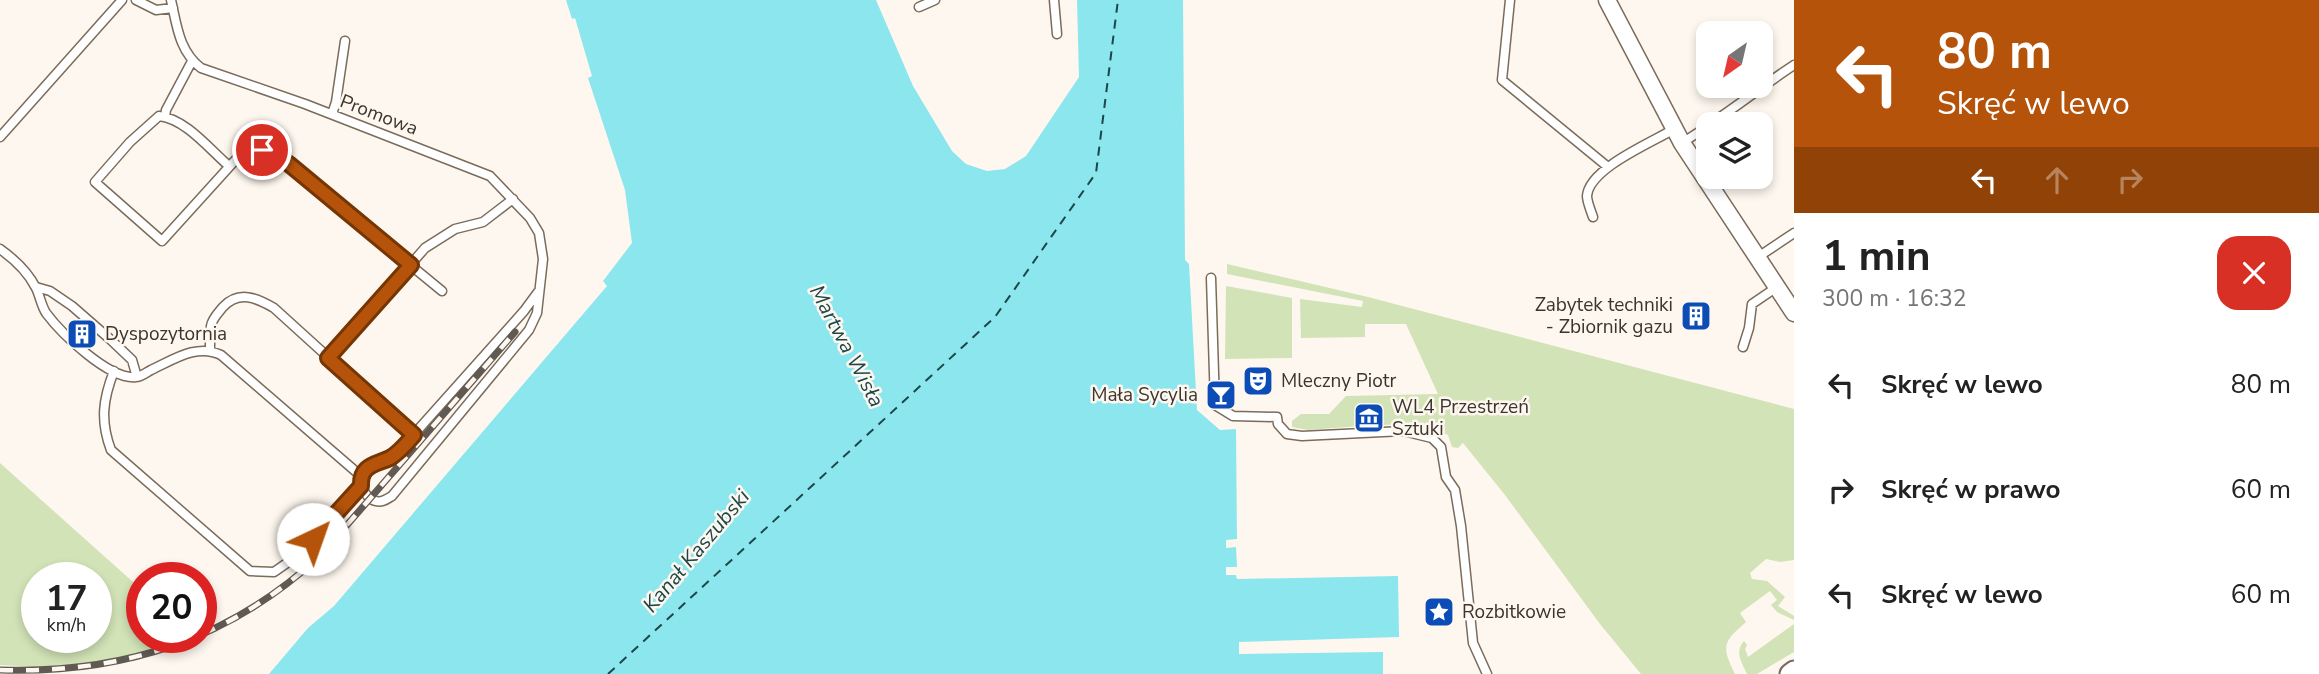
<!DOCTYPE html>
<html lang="pl">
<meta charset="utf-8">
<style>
:root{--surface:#fff;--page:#f2f2f2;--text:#222;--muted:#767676}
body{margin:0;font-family:"Nunito Sans",sans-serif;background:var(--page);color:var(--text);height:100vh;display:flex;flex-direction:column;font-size:26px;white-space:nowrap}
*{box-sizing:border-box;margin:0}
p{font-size:23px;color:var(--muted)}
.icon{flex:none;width:38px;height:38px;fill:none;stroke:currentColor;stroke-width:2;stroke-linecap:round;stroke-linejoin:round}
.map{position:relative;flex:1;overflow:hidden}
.sheet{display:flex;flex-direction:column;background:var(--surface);width:525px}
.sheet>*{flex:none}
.top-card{background:#b45309;color:#fff;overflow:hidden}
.needle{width:46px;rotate:214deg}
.fabs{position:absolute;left:1696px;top:21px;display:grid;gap:14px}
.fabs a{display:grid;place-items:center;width:77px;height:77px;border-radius:14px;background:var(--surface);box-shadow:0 4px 10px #0003;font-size:35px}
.speed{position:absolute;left:21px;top:562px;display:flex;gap:14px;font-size:35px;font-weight:700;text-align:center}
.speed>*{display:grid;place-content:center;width:91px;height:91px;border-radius:50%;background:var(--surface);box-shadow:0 4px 10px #0003;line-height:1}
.speed small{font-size:18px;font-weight:400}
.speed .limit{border:10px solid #d22;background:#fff;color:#111}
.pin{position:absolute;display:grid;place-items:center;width:60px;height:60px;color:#fff;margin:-30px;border:4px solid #fff;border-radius:50%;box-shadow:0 2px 7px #0007}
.me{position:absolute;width:77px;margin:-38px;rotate:42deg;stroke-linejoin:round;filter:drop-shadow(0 0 5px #0008)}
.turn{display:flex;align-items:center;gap:24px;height:147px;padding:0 28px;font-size:32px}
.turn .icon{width:91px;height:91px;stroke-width:2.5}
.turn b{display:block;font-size:49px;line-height:60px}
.lanes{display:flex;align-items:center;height:66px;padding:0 28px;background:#0003;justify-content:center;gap:35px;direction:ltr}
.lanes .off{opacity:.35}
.round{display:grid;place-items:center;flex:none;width:74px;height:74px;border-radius:21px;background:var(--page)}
.headline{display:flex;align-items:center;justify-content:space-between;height:119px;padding:0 28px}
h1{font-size:42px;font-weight:700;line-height:52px}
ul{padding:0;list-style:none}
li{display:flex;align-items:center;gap:21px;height:105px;padding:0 28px}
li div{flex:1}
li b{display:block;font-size:26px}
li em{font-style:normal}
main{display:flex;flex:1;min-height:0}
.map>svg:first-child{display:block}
.green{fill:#d2e3b7;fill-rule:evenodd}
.water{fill:#8ce6ed}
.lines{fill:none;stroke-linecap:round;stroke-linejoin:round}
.ferry{stroke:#1c4649;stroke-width:2;stroke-dasharray:9 7;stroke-linecap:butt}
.service-casing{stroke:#7b6b5a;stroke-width:11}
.minor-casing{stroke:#7b6b5a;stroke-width:19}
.tertiary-casing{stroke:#7b6b5a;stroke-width:23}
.service{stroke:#fff;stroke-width:8}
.minor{stroke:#fff;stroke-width:16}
.tertiary{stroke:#fff;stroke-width:19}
.rail-casing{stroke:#615a53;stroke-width:7}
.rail{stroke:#fef7ef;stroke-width:4.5;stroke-dasharray:13;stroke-linecap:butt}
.route-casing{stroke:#753606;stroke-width:18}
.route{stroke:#b45309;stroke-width:12}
.labels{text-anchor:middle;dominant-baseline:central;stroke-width:5;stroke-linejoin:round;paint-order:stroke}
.street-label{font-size:19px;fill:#3c352e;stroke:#fef7ef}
.poi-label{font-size:19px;fill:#3c352e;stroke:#fef7ef;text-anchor:start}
.water-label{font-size:21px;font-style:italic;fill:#1c4649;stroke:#fef7ef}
</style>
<main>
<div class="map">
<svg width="1794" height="674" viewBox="0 0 1794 674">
<rect width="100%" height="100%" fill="#fef7ef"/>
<path class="green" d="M1227,264l141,33 426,112v151l-14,2 -14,-3 -16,14 2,6 15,2 18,16 -7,9 16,10v4l-17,-8 -6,-7 6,-5 -7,-9 -30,22 6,9c-23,20 -25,24 -11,52h-94l-41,-50 -95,-129 -42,-52 -5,5 -6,-1 -4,-12c-42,-18 -95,-7 -140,-5l-16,-3v-6l9,-7h28l17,-18 92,-2 -32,-70h-41v13l-64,1 -1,-39 62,8 1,-6 -136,-27z
M1226,286l66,12v60l-67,1z
M0,463l142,127v47h46c-60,25 -124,33 -188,28zM37,578h59v59h-59z
M1794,624v28l-37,22h-10c-5,-11 -13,-22 -3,-33l3,4 -2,4 3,8z"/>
<path class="water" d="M566,0h310l37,86 39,65 14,13 21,7 18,-2 21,-13 53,-79 -2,-77h106l2,260 4,4 8,146 23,20 16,-1 1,110 -11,1v8l10,-1 1,20h-11v8h10l1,4 161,-3 1,61 -160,5v12l144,-2v22h-1114l39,-46 26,-22 273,-320 -4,-5 29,-38 -7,-53 -37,-112 4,-2 -17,-58 -3,1z"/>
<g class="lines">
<path class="ferry" d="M608,674l387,-357 101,-144 22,-173"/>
<g class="service-casing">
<path id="service" d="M136,0l20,10 17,-2
M171,0c6,26 8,51 30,68l104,36 185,72 40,42 9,15 4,26 -6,54 -8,17 -137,166c-5,3 -10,7 -16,5 -12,-2 -20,-23 -11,-32 9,-9 25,-11 35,-19l124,-139 14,-19
M1054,0l3,34
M1510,0l-8,80 106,87
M919,7l16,-7
M332,114l4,-12 9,-61
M165,117l1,-7 26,-49
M1710,124c29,-19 55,-40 84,-59
M0,137l122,-137
M1682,143l26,-17
M229,166c-20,-17 -43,-47 -70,-50l-29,26 -35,40 67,59 77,-85c14,-7 22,-6 36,-2l167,137
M1593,217c-2,-6 -6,-15 -6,-21 2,-28 66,-54 87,-67
M0,249c14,10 28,23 36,39 4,8 5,17 10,25 15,20 63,67 90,64 5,0 11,-5 15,-7 22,-10 46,-27 70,-15l140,121
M1758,257l36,-24
M1211,278l4,127 18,11 44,1 1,7 9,10 15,2 101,-5 29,7 9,9 5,30 9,13 6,36 12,117 14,31
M36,287l14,4 22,15 39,34 21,20 5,17
M1743,347l6,-19 3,-24 25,-17
M210,349c0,-7 0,-15 1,-23 1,-7 7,-13 12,-19 16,-17 34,-9 51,1l140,127
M329,358l96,-110 30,-19 28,-7 30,-23
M114,371c-11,28 -14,50 -3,79l139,121 24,1 23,-16 64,-70"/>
</g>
<g class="minor-casing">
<path id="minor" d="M1607,0l75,143 112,170"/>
</g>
<g class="tertiary-casing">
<path id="tertiary" d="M1790,674l4,-3"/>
</g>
<use href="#service" class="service"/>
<use href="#minor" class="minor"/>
<use href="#tertiary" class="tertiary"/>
<g class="rail-casing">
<path id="rail" d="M0,670c124,4 230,-31 320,-114l195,-224"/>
</g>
<use href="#rail" class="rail"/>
</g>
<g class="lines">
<g class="route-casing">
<path id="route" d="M262,150l13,4 14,10 122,101 -83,93 86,77c-7,8 -14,17 -24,23 -15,7 -30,7 -29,28l-48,53"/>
</g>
<use href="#route" class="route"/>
</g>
<defs>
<g id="building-square" transform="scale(1.575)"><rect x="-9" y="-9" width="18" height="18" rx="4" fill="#0c4cb7" stroke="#fef7ef"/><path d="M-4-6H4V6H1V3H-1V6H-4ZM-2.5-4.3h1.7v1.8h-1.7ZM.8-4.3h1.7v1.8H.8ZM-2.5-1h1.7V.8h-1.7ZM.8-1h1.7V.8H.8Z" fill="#fff"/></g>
<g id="theatre-square" transform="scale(1.575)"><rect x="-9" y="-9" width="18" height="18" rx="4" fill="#0c4cb7" stroke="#fef7ef"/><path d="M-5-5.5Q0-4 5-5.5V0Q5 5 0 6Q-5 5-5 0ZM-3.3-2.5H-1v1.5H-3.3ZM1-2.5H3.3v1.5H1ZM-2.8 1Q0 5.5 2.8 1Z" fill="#fff"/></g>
<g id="bar-square" transform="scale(1.575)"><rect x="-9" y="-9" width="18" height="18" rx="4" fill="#0c4cb7" stroke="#fef7ef"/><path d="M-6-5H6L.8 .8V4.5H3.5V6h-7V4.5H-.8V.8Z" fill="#fff"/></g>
<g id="museum-square" transform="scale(1.575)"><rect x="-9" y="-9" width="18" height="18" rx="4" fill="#0c4cb7" stroke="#fef7ef"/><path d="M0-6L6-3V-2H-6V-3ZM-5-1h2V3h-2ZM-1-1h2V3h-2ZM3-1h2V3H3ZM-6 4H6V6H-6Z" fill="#fff"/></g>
<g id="sight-square" transform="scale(1.575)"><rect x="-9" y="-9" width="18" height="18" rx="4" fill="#0c4cb7" stroke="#fef7ef"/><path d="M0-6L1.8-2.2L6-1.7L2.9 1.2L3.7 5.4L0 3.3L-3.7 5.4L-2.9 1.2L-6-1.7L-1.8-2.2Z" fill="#fff"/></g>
</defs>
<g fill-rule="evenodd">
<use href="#building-square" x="1696" y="316"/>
<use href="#building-square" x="82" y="334"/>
<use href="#theatre-square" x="1258" y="381"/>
<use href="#bar-square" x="1221" y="395"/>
<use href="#museum-square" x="1369" y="418"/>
<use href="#sight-square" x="1439" y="612"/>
</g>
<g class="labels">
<g class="street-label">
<text transform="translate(379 115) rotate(21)">Promowa</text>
</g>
<g class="poi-label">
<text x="1673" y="305" text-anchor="end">Zabytek techniki<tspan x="1673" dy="22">- Zbiornik gazu</tspan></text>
<text x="105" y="334">Dyspozytornia</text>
<text x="1281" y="381">Mleczny Piotr</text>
<text x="1198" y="395" text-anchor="end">Mała Sycylia</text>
<text x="1392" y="407">WL4 Przestrzeń<tspan x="1392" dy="22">Sztuki</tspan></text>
<text x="1462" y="612">Rozbitkowie</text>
</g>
<g class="water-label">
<text transform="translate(847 346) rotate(62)">Martwa Wisła</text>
<text transform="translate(696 551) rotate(-50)">Kanał Kaszubski</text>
</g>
</g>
</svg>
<div class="fabs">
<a><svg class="needle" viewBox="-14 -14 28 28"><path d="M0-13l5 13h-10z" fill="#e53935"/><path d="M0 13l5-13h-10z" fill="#767676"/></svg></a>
<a><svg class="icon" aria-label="layers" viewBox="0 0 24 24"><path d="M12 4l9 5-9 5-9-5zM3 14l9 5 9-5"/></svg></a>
</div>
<div class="speed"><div>17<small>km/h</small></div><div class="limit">20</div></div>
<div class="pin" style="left:262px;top:150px;background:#d93025"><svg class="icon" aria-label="arrive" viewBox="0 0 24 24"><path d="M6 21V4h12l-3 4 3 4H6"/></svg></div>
<svg class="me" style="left:313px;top:539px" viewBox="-20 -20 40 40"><circle r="19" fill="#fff"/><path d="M0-13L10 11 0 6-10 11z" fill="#b45309"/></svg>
</div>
<section class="sheet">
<div class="top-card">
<div class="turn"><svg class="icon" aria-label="left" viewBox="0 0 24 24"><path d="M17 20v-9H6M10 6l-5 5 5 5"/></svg><div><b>80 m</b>Skręć w lewo</div></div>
<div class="lanes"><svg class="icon" aria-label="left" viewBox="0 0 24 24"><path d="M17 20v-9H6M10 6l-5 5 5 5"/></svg><svg class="icon off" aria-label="ahead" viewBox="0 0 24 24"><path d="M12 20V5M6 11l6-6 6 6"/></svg><svg class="icon off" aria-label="right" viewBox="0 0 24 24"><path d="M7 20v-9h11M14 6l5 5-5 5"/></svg></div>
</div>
<div class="headline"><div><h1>1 min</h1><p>300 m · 16:32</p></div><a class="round" style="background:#d93025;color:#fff"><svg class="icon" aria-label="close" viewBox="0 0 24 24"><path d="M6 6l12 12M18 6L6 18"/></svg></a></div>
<ul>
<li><svg class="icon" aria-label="left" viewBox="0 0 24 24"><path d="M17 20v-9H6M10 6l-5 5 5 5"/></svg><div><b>Skręć w lewo</b></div><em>80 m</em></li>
<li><svg class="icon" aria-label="right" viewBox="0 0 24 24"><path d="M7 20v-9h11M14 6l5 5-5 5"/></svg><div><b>Skręć w prawo</b></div><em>60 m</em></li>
<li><svg class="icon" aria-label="left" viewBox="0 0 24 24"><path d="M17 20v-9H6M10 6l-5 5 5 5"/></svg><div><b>Skręć w lewo</b></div><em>60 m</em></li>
</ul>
</section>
</main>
